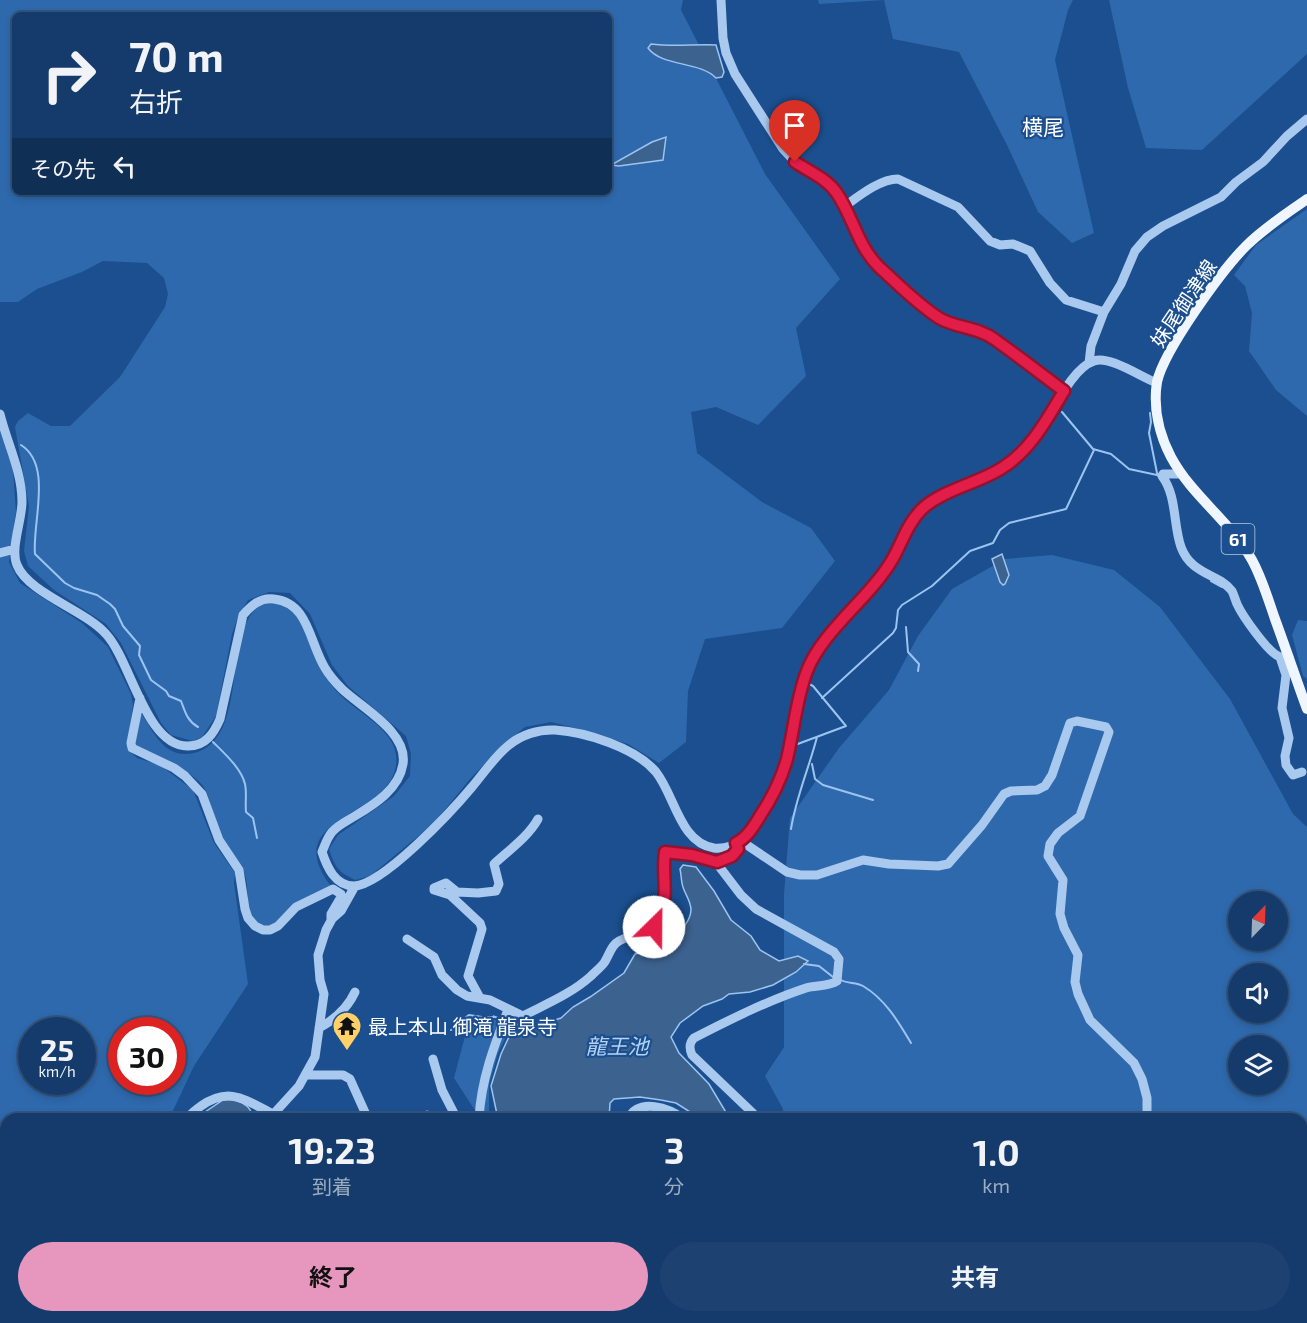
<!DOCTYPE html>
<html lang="ja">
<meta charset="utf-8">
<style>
:root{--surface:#143b6b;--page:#1d4271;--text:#f1f3f6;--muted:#9dadc1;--line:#33557e;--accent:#e797bd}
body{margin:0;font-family:"Exo 2","Noto Sans JP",sans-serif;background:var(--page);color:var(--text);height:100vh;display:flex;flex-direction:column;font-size:22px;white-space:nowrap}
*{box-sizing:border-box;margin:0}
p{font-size:20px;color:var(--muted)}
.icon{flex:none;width:33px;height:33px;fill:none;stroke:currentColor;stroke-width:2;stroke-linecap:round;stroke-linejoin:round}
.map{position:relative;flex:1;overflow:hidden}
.drawer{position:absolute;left:0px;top:1113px;width:1308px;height:210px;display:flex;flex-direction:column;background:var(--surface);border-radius:18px 18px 0 0;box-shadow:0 3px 9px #0003,0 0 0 2px var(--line)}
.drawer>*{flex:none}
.top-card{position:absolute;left:12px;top:12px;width:600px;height:183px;border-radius:9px;box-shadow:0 3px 9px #0003,0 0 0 2px var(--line);background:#143b6b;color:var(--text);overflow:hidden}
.needle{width:39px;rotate:23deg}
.fabs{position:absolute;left:1228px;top:891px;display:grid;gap:12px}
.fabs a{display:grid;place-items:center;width:60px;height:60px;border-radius:50%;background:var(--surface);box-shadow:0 3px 9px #0003,0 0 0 2px var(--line);font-size:30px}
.speed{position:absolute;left:18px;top:1017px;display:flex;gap:12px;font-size:30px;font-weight:700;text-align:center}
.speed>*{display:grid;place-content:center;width:78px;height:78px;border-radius:50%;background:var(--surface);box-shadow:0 3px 9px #0003,0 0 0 2px var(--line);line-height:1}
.speed small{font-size:15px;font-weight:400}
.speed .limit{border:9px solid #d22;background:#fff;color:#111}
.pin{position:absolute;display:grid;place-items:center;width:51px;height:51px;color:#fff;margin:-62px -26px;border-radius:50% 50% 50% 0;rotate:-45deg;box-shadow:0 0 6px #0007}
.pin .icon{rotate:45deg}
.me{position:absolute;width:66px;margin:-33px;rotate:23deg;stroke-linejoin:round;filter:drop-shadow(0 0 4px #0008)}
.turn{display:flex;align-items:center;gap:21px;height:126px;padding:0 18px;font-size:27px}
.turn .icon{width:78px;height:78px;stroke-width:2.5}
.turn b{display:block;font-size:42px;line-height:51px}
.then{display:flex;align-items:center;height:57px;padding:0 18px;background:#0003;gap:12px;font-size:22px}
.eta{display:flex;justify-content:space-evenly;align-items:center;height:102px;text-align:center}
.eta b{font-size:36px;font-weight:700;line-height:42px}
.action{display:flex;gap:12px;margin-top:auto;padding:12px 18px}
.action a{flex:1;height:69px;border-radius:36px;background:var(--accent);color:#111;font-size:24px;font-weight:700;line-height:69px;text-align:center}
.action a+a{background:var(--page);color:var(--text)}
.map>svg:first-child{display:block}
.green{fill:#2e69ad;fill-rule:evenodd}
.water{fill:#3c6290;stroke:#9cc4f0;stroke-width:1.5}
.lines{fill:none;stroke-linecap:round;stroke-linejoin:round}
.stream{stroke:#9cc4f0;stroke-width:2}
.minor{stroke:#a9c9ee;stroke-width:9}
.major{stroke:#f0f6ff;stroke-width:10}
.route-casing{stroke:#92132f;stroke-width:15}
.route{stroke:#e11d48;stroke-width:10}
.labels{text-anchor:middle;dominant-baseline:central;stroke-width:4.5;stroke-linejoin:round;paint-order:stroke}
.shield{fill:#1b4f8f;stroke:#bbcadd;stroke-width:1.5}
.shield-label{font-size:18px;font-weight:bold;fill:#fff}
.street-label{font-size:20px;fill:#fff;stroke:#1b4f8f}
.poi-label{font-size:20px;fill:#fff;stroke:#1b4f8f;text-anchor:start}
.neighbourhood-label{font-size:21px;fill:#fff;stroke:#1b4f8f}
.water-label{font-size:21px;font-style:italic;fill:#b5d3f5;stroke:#1b4f8f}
</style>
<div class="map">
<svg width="1307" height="1323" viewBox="0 0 1307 1323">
<rect width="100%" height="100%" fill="#1b4f8f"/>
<path class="green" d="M0,0h683l-2,10 84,164 75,105 -44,49 10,48 -48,49 -42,-18 -25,5 6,41 65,49 49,26 24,33 -53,67 -77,11 -17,52 -2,51 -27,21 -31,-19 -41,-13 -36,-9 -26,5 -21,17 -34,35 -36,44 -64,53 -15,4c-18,-9 -20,-13 -26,-31l9,-14 56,-39 16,-20 1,-22 -5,-18 -58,-50 -16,-21 -22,-51 -20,-21 -21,-1 -21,8 -10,17 -6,17 -16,82 -14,21 -9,4 -22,-6 -10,-12 -40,-80 -15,-19 -52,-34 -26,-24 -4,-15 5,-45 -14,-79 3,-6 10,-8 23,13h19l50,-49 45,-70 3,-13 -4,-16 -17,-15 -44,-2 -21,11 -45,17 -19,13h-18zM15,15h594v177h-594z
M818,0h255l-5,10 -13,50 39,173 -22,10 -34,-31 -31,-67 -48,-93 -66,-13 -9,-39 -65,4z
M1109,0h198v54l-105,96 -56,-2 -18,-60z
M1307,209v207l-31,-26 -27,-39 3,-38 -7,-27 -11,-11 22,-30z
M0,421l13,49 3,42 -7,50 11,21 62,40 26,24 23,47 2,11 -6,44 10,9 23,7 33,25 21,53 21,30 -1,10 14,101 -54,82 -25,53h-163v198h140v6h-146zM32,1030h50v52h-50zM122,1030h50v52h-50z
M1052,555l62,15 46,37 70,92 63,115 14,13v496h-999l-3,-6h997v-198h-520l1,-10 -18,-33 19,-29v-153l6,-76 49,-70 50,-58 29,-54 34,-47 53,-30zM1239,902h39v38h-39zM1239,974h39v38h-39zM1239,1046h39v38h-39z
M277,602c4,1 10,2 13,5 18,13 20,42 30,61 3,6 8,13 13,19 19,26 73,43 62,83 -13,49 -116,48 -64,116l-61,41c-30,0 -18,-35 -26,-55 -5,-13 -17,-22 -23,-35 -8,-15 -9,-33 -16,-48 -10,-18 -51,-34 -70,-43l6,-34c12,20 24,48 53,41 52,-12 31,-108 59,-141 7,-8 13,-9 24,-10z
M1298,620l9,1v58l-4,-3 -11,-41z
M472,1018l12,3 13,-1 14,7 -13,26 -9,32v34l-15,-10 -20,-31 15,-57z"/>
<path class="water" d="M651,44c22,3 43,0 65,1l8,27 -2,5 -6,1c-16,-17 -54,-11 -68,-30z
M666,137l-3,23 -44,6 -8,-1 41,-23z
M1002,554l7,21 -4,9 -2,1 -3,-3 -8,-23z
M683,865l13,2 18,24 17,29 20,16 9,14 19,11 19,-5 10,5 -12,11 -23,13 -23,7 -21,2 -7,5 -19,7 -23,17 -9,14 8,16 30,31 21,35h-29l-25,-16 -15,-3 -21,-3 -26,2 -4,4 -1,16h-111l-7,-33 10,-32 13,-28 -21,-10 29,10h13l26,-8 12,-11 17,-10 34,-24 11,-19c19,-2 55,-23 56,-44 0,-10 -8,-18 -9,-27 -1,-5 -1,-10 -2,-14z
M223,1100c13,-2 29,4 30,19h-54l6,-7z
M205,1317h49l2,6h-50z"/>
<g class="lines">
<path class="stream" d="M1062,412l31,37 18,5 18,15 28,6
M1150,413l1,9 -2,11 8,40 2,4
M21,445c32,20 11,78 14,109l30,29 9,5 23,7 13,9 5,5 8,17 17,20 -1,9 12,25 15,11 3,5 12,5c4,10 6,20 17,26
M1211,581l11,6
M906,627l2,25 11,12 -1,7
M822,698l71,-65 3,-5 2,-18 4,-5 30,-19 38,-35 23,-8 7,-13 9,-7 57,-14 28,-59
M213,742c11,11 28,26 32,42 2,9 0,19 1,28l7,6 4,20
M795,745l51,-19 -33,-40 -4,-2
M812,764l3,15 8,6 50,15
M791,829c5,-32 18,-61 26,-92
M804,964l15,2 14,11
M841,980c7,4 15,2 22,6 22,13 35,35 48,57
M451,1030l5,-3h6l4,-10 3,-2 13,2h12
M781,1317l23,6
M807,1323l25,-4 11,4"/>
<path class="minor" d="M721,0l2,38 3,15 9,21 48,75 12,13 31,20 8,8 11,16 20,45 12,14 62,53 54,20 71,53
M845,206c14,-10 35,-27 53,-27l60,28 32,34 10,4 13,-1 17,7 20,32 16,17 38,12
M1089,363l2,-17 13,-34 17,-28 14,-33 12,-14 16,-11 58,-29 15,-15 27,-20 24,-26 20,-17
M0,414c7,29 22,57 22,88 0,18 -12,47 -5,63 11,28 68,45 89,69 25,27 40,113 82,112 18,0 26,-13 32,-27l23,-104c8,-9 17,-18 31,-16 35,4 35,43 51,69 4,7 11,15 17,21 20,19 66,43 61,75 -4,25 -28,40 -48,52 -8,5 -17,9 -23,16 -5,6 -7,13 -10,20 5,15 13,34 32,34 29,-1 98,-75 118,-99 12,-14 22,-30 37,-42 12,-10 30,-16 46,-15 31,2 81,18 101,42 19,24 24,71 58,76 10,1 21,-3 29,-9 30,-26 43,-75 51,-112 4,-20 5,-41 14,-60 20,-41 62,-68 84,-107 11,-18 16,-40 32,-53 30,-23 71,-27 98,-55 5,-5 11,-12 16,-18 15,-20 32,-65 56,-73 15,-6 47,16 63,22
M1181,474h-18l-1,2c15,20 11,48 19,71 10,28 39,27 51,44 2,4 3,8 5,13 5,11 31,49 43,53 1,0 7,0 9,0
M0,553l15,-4
M1280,657l6,18 -4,33 7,30 -4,18 1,9 7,10 9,-3
M140,698l-9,45 1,5 42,20 11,8 17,18 17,46 20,30 6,39 3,9 7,8 8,4h7l8,-4 18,-19 37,-18 8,5v3l-10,17v7
M741,841l46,31 13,3h17l46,-15 26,4 49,2 10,-2 34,-39 22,-31 7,-3 26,-1 8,-4 7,-11 18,-52 7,-2 29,6 3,5 -29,84 -22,17 -8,11 -2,12 15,24 -3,34 4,14 14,27 -3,27 3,12 12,26 44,43 8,16 5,19v21
M715,861l26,34 15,14 78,43 5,7 -2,22c-9,6 -21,4 -31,7 -39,13 -75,31 -112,50 -5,5 -5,10 -2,17l67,64
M407,939l27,18 8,18 15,15 10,6 23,4 33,16c23,-12 48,-22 68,-40 4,-4 9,-8 13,-13 5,-7 7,-18 15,-22 19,-10 41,-6 46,-34 3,-17 -3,-37 0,-55l27,3 25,7 15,-6 6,-7 -2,-6
M480,998l-12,-22 14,-47 -2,-6 -30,-28 -16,-5v-2l12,-5 11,9 21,1 18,-2 3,-7 -5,-20c15,-14 34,-27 44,-45
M319,1028c15,-8 29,-21 36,-36
M433,1059l9,31 15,29
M306,1075h37l7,4 18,40
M427,1115l7,4
M187,1119c4,-6 9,-9 14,-13 29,-20 44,-6 72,8
M269,1119l30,-33 16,-29 9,-63 -4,-14 -2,-25 8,-25 6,-11 9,-8 14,-25
M479,1119c2,-39 15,-73 29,-109
M628,1119c11,-22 41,-11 56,0
M273,1317l2,6
M342,1317l5,6
M148,1323v-6
M190,1323l2,-6
M426,1323l2,-6"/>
<path class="major" d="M1307,199c-21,15 -43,29 -61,47 -24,24 -82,104 -89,136 -4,25 2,52 14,75 21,39 59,64 81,103 10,18 16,39 23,59 11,30 21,60 32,90"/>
</g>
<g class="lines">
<g class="route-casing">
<path id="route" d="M654,927c18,-22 7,-49 11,-75l27,3 25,7 15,-6 6,-7 -2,-6c11,-5 18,-17 24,-27 12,-18 21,-36 27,-57 7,-29 9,-60 20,-88 15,-40 63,-73 85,-111 10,-17 15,-36 30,-51 20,-19 57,-26 80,-41 29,-18 45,-49 62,-77 -23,-17 -46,-35 -70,-52 -16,-12 -39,-11 -55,-21 -22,-14 -41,-34 -60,-51 -22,-22 -26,-51 -43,-75 -10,-14 -28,-21 -41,-30"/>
</g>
<use href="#route" class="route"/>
</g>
<defs>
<g id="temple-pin" transform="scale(1.5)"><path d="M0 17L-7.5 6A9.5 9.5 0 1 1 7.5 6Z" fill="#ffd166" stroke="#1b4f8f"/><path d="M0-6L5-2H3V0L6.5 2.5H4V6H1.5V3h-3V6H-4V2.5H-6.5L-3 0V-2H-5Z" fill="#111"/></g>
</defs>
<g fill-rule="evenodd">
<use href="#temple-pin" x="347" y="1026"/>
</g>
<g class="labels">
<rect class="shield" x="1221.5" y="524" width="33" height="30" rx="4.5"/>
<g class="shield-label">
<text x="1238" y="539">61</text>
</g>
<g class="street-label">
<text transform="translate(1183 303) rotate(-56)">妹尾御津線</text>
</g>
<g class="poi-label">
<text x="368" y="1026">最上本山 御滝 龍泉寺</text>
</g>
<g class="neighbourhood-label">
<text x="1043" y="126">横尾</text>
</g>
<g class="water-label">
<text x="617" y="1045">龍王池</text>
</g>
</g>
</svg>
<div class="fabs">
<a><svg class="needle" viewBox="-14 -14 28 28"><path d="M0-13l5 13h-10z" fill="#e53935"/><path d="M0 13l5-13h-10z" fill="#9dadc1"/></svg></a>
<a><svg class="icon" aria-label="sound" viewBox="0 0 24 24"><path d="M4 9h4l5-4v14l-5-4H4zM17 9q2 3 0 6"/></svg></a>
<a><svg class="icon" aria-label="layers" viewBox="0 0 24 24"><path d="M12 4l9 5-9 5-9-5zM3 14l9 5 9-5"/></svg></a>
</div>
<div class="speed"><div>25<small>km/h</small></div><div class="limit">30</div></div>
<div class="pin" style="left:795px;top:162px;background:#d93025"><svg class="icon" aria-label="arrive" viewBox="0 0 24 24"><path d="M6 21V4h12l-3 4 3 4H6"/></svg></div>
<svg class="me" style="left:654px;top:927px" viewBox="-20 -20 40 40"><circle r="19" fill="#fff"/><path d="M0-13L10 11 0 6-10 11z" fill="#e11d48"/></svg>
<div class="top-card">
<div class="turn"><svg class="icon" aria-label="right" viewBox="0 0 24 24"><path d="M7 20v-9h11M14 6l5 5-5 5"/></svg><div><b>70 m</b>右折</div></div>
<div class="then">その先<svg class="icon" aria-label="left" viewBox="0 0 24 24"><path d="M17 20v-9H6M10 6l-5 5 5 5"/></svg></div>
</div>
<section class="drawer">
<div class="eta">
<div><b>19:23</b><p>到着</p></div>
<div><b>3</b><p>分</p></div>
<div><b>1.0</b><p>km</p></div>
</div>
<div class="action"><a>終了</a><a>共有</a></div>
</section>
</div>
